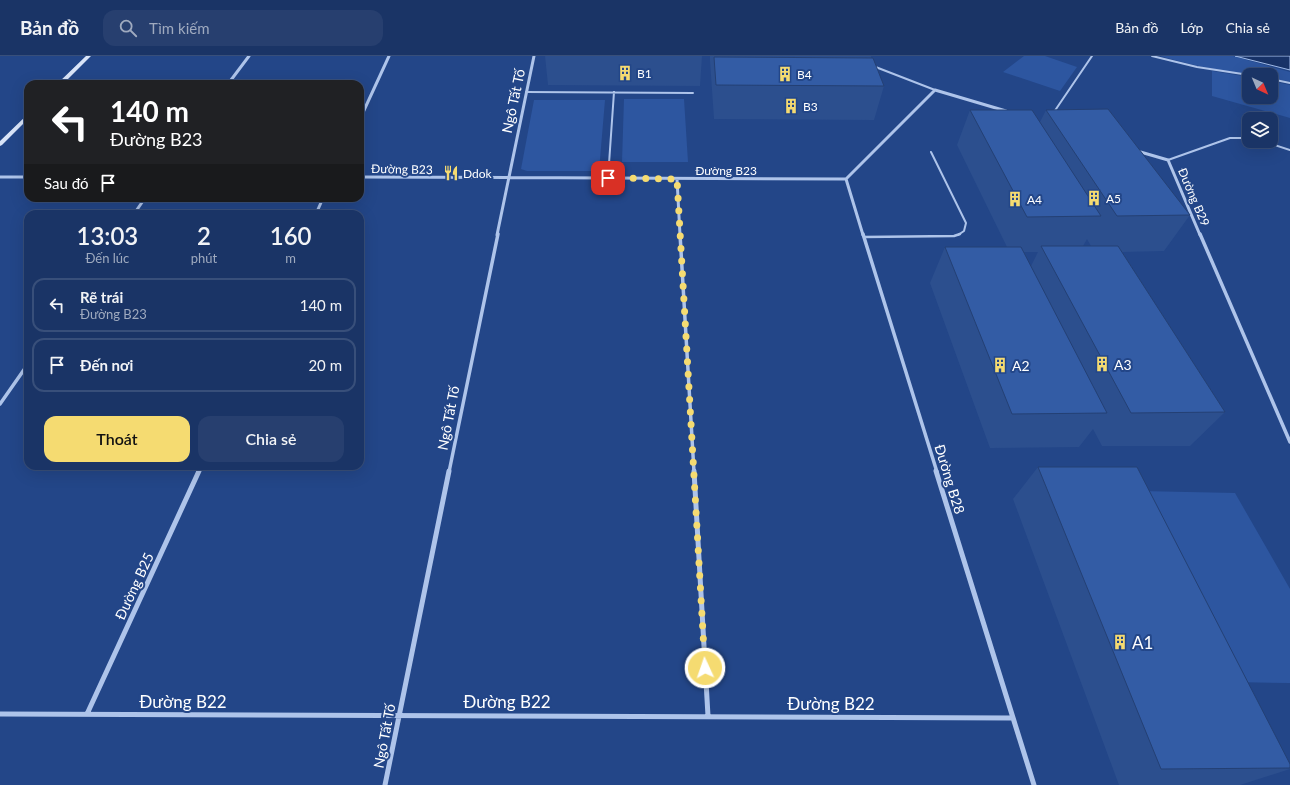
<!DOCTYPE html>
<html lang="vi">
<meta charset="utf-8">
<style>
:root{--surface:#1a3466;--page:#273f6f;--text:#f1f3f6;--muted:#9faabf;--line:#384f7a;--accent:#f5db71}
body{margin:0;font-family:Lato,sans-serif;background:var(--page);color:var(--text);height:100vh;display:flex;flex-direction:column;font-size:15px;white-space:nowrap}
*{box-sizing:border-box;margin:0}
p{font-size:13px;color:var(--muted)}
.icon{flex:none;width:22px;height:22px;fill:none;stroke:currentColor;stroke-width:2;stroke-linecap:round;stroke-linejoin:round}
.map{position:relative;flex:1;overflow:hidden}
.side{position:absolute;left:24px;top:154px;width:340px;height:260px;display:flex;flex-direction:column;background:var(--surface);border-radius:12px;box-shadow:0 4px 16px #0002,0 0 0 1px var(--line)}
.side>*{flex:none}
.hud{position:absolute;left:24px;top:24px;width:340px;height:122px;border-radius:12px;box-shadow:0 4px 16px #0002,0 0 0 1px var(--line);background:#202124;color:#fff;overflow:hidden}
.needle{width:26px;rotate:136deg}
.controls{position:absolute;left:1242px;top:12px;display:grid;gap:8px}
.controls a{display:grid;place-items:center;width:36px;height:36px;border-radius:8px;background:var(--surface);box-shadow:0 4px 16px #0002,0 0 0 1px var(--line);font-size:20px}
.pin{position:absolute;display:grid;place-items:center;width:34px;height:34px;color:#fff;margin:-17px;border-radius:8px;box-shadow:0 2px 6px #0006}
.me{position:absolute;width:44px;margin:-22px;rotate:357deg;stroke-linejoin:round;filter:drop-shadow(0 0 3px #0008)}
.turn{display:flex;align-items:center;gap:14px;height:84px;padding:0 20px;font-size:18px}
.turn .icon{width:52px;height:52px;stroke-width:2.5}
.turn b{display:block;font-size:28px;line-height:34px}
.then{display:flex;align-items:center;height:38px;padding:0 20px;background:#0003;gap:8px;font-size:15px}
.eta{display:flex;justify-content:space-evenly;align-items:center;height:68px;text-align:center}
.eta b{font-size:24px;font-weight:600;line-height:28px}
.cta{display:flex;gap:8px;margin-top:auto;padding:8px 20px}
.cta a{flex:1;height:46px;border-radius:12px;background:var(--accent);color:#111;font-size:16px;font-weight:600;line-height:46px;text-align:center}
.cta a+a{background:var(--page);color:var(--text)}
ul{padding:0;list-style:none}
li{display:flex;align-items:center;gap:12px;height:54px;margin:0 8px 6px;padding:0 12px;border:2px solid var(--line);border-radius:12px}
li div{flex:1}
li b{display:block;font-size:15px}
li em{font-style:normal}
header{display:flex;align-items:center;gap:24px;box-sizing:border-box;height:56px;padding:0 20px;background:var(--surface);border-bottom:1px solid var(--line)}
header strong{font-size:19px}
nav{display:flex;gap:22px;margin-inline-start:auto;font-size:14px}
.search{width:280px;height:36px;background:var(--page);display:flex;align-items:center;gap:10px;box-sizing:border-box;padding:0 14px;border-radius:12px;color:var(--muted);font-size:15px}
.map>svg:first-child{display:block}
.green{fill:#2d56a0}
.water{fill:#183368;stroke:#a2bdeb}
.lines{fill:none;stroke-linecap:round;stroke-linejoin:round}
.lane-far1{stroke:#aec4ea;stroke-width:2}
.lane{stroke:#aec4ea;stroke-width:2.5}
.street-far2{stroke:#aec4ea;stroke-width:3}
.street-far1{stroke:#aec4ea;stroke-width:3.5}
.street{stroke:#aec4ea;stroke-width:5}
.secondary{fill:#d9e4f8;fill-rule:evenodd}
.wall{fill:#2c4f8e;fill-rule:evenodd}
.building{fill:#335ca5;stroke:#244074}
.route{stroke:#f5db71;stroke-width:7;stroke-dasharray:0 12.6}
.labels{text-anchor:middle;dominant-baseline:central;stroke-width:4;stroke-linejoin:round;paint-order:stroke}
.far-poi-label{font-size:12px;fill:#fff;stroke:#234688;text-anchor:start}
.far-street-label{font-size:12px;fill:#fff;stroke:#234688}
.street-label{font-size:14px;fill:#fff;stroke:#234688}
.poi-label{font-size:14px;fill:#fff;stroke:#234688;text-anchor:start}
.near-poi-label{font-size:17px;fill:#fff;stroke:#234688;text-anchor:start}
.near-street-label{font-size:17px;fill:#fff;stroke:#234688}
</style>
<header>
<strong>Bản đồ</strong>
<div class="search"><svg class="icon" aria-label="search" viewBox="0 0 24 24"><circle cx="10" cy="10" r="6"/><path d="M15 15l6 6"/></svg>Tìm kiếm</div>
<nav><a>Bản đồ</a><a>Lớp</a><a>Chia sẻ</a></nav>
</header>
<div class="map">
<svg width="1290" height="729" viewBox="0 0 1290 729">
<rect width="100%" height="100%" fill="#234688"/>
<path class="green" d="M1024,0h21l32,11 -17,24 -57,-19z
M1160,0h73l57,16v10l-19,-4v-3c-37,0 -75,-9 -111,-19z
M1212,15l37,6v20h22v-16l19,4v33l-78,-22z
M624,43h60l4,63h-66z
M534,44h71l-6,71h-72l-6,-2z
M1140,435l95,2 55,96v94l-58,-1z"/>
<path class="water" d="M1235,0h55v14z"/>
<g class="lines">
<path class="lane-far1" d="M1152,0l45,11 52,8
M873,10l62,24
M1271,23l19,4
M526,36l167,1
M1054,56l38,-56
M1262,85l28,9
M931,96l35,71 -2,8 -6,4
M1168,104l62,-22h19
M608,122l6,-86"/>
<path class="lane" d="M864,181l90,-1 6,-2"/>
<path class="street-far2" d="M228,28l21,-28
M360,63l29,-63
M1137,95l31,9 32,75
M0,121h28
M360,121l486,2 89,-89 71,21
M677,123l3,56
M846,123l17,56
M134,158l11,-16
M316,158l7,-16
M497,179l37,-179"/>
<path class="street-far1" d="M680,178l14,238
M863,178l74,238
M1200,178l90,208
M0,348l28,-40
M198,416l3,-6
M449,416l49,-238"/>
<path class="street" d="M694,415l14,245
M936,415l98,314
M0,658l1013,4
M87,658l112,-243
M385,729l64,-314"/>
<path class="secondary" d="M86,0h5l-28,28h-6z
M28,58v5l-26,26 -2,1v-5z"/>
</g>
<path class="wall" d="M545,0h157l-2,30 -152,-1z
M710,0h161v2l13,28 -10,34 -160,-1 -4,-58z
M970,54l70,12 6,-12 144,105 -26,36 -42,1 103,160 -35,34h-88l-9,-17 -14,18 -89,1 -60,-165 15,-36h62l-50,-102zM1087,183l4,7h-8zM1024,196h14l-7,14z
M1038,411l252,301v1l-50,16h-121l-106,-286z"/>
<path class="building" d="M714,1l159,1 11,28 -168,-1z
M1108,53l82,106 -73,1 -71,-106z
M970,54h62l69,106 -74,1z
M1041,190h77l107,166 -94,1z
M945,191h76l86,166 -95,1z
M1038,411h99l153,297v4l-129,1z"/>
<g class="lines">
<path class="route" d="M608,122l69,1 28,489"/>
</g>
<defs>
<g id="building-bare" transform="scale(1.2)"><path d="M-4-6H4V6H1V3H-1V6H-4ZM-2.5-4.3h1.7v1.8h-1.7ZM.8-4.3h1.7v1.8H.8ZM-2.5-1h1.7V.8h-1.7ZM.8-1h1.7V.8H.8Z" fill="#f5db71" stroke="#234688" stroke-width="2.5" paint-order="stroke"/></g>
<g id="restaurant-bare" transform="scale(1.2)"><path d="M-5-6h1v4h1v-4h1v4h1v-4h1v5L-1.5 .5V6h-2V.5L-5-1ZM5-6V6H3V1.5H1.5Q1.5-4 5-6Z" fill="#f5db71" stroke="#234688" stroke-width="2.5" paint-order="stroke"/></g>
</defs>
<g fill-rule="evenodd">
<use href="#building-bare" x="625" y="17"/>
<use href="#building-bare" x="785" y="18"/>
<use href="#building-bare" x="791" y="50"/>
<use href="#restaurant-bare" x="451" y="117"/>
<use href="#building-bare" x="1094" y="142"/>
<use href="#building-bare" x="1015" y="143"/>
<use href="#building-bare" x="1102" y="308"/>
<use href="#building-bare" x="1000" y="309"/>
<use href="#building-bare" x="1120" y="586"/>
</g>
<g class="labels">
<g class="far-poi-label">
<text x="637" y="17">B1</text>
<text x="797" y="18">B4</text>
<text x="803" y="50">B3</text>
<text x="463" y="117">Ddok</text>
<text x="1106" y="142">A5</text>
<text x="1027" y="143">A4</text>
</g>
<g class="far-street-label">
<text transform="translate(402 113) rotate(1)">Đường B23</text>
<text x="726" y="114">Đường B23</text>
<text transform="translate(1194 141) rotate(67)">Đường B29</text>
</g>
<g class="street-label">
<text transform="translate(513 45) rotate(-78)">Ngô Tất Tố</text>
<text transform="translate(448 362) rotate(-79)">Ngô Tất Tố</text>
<text transform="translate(950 423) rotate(73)">Đường B28</text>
<text transform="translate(134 530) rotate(-65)">Đường B25</text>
<text transform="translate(384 680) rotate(-79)">Ngô Tất Tố</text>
</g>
<g class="poi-label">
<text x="1114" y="308">A3</text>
<text x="1012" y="309">A2</text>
</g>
<g class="near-poi-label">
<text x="1132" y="586">A1</text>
</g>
<g class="near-street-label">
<text x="183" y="645">Đường B22</text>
<text x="507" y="645">Đường B22</text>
<text x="831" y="647">Đường B22</text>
</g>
</g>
</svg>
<div class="controls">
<a><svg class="needle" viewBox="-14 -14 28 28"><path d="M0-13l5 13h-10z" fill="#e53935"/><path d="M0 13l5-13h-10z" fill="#9faabf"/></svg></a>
<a><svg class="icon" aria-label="layers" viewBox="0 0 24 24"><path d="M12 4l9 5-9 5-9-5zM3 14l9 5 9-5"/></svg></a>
</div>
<div class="pin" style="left:608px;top:122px;background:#d93025"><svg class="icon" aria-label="arrive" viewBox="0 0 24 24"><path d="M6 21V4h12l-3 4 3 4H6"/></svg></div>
<svg class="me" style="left:705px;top:612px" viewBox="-20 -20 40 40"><circle r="17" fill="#f5db71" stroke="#fff" stroke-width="3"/><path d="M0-11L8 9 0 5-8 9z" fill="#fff"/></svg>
<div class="hud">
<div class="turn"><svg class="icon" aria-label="left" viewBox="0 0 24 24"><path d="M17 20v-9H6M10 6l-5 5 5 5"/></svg><div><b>140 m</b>Đường B23</div></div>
<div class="then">Sau đó<svg class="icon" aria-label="arrive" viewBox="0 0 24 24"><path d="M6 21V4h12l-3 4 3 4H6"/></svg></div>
</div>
<section class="side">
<div class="eta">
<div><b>13:03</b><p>Đến lúc</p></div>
<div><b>2</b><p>phút</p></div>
<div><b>160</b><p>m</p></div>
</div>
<ul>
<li><svg class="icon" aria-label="left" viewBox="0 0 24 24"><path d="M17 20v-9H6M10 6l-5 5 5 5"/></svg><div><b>Rẽ trái</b><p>Đường B23</p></div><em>140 m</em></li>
<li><svg class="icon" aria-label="arrive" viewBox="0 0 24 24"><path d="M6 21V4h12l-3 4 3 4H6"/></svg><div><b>Đến nơi</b></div><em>20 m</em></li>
</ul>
<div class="cta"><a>Thoát</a><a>Chia sẻ</a></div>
</section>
</div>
